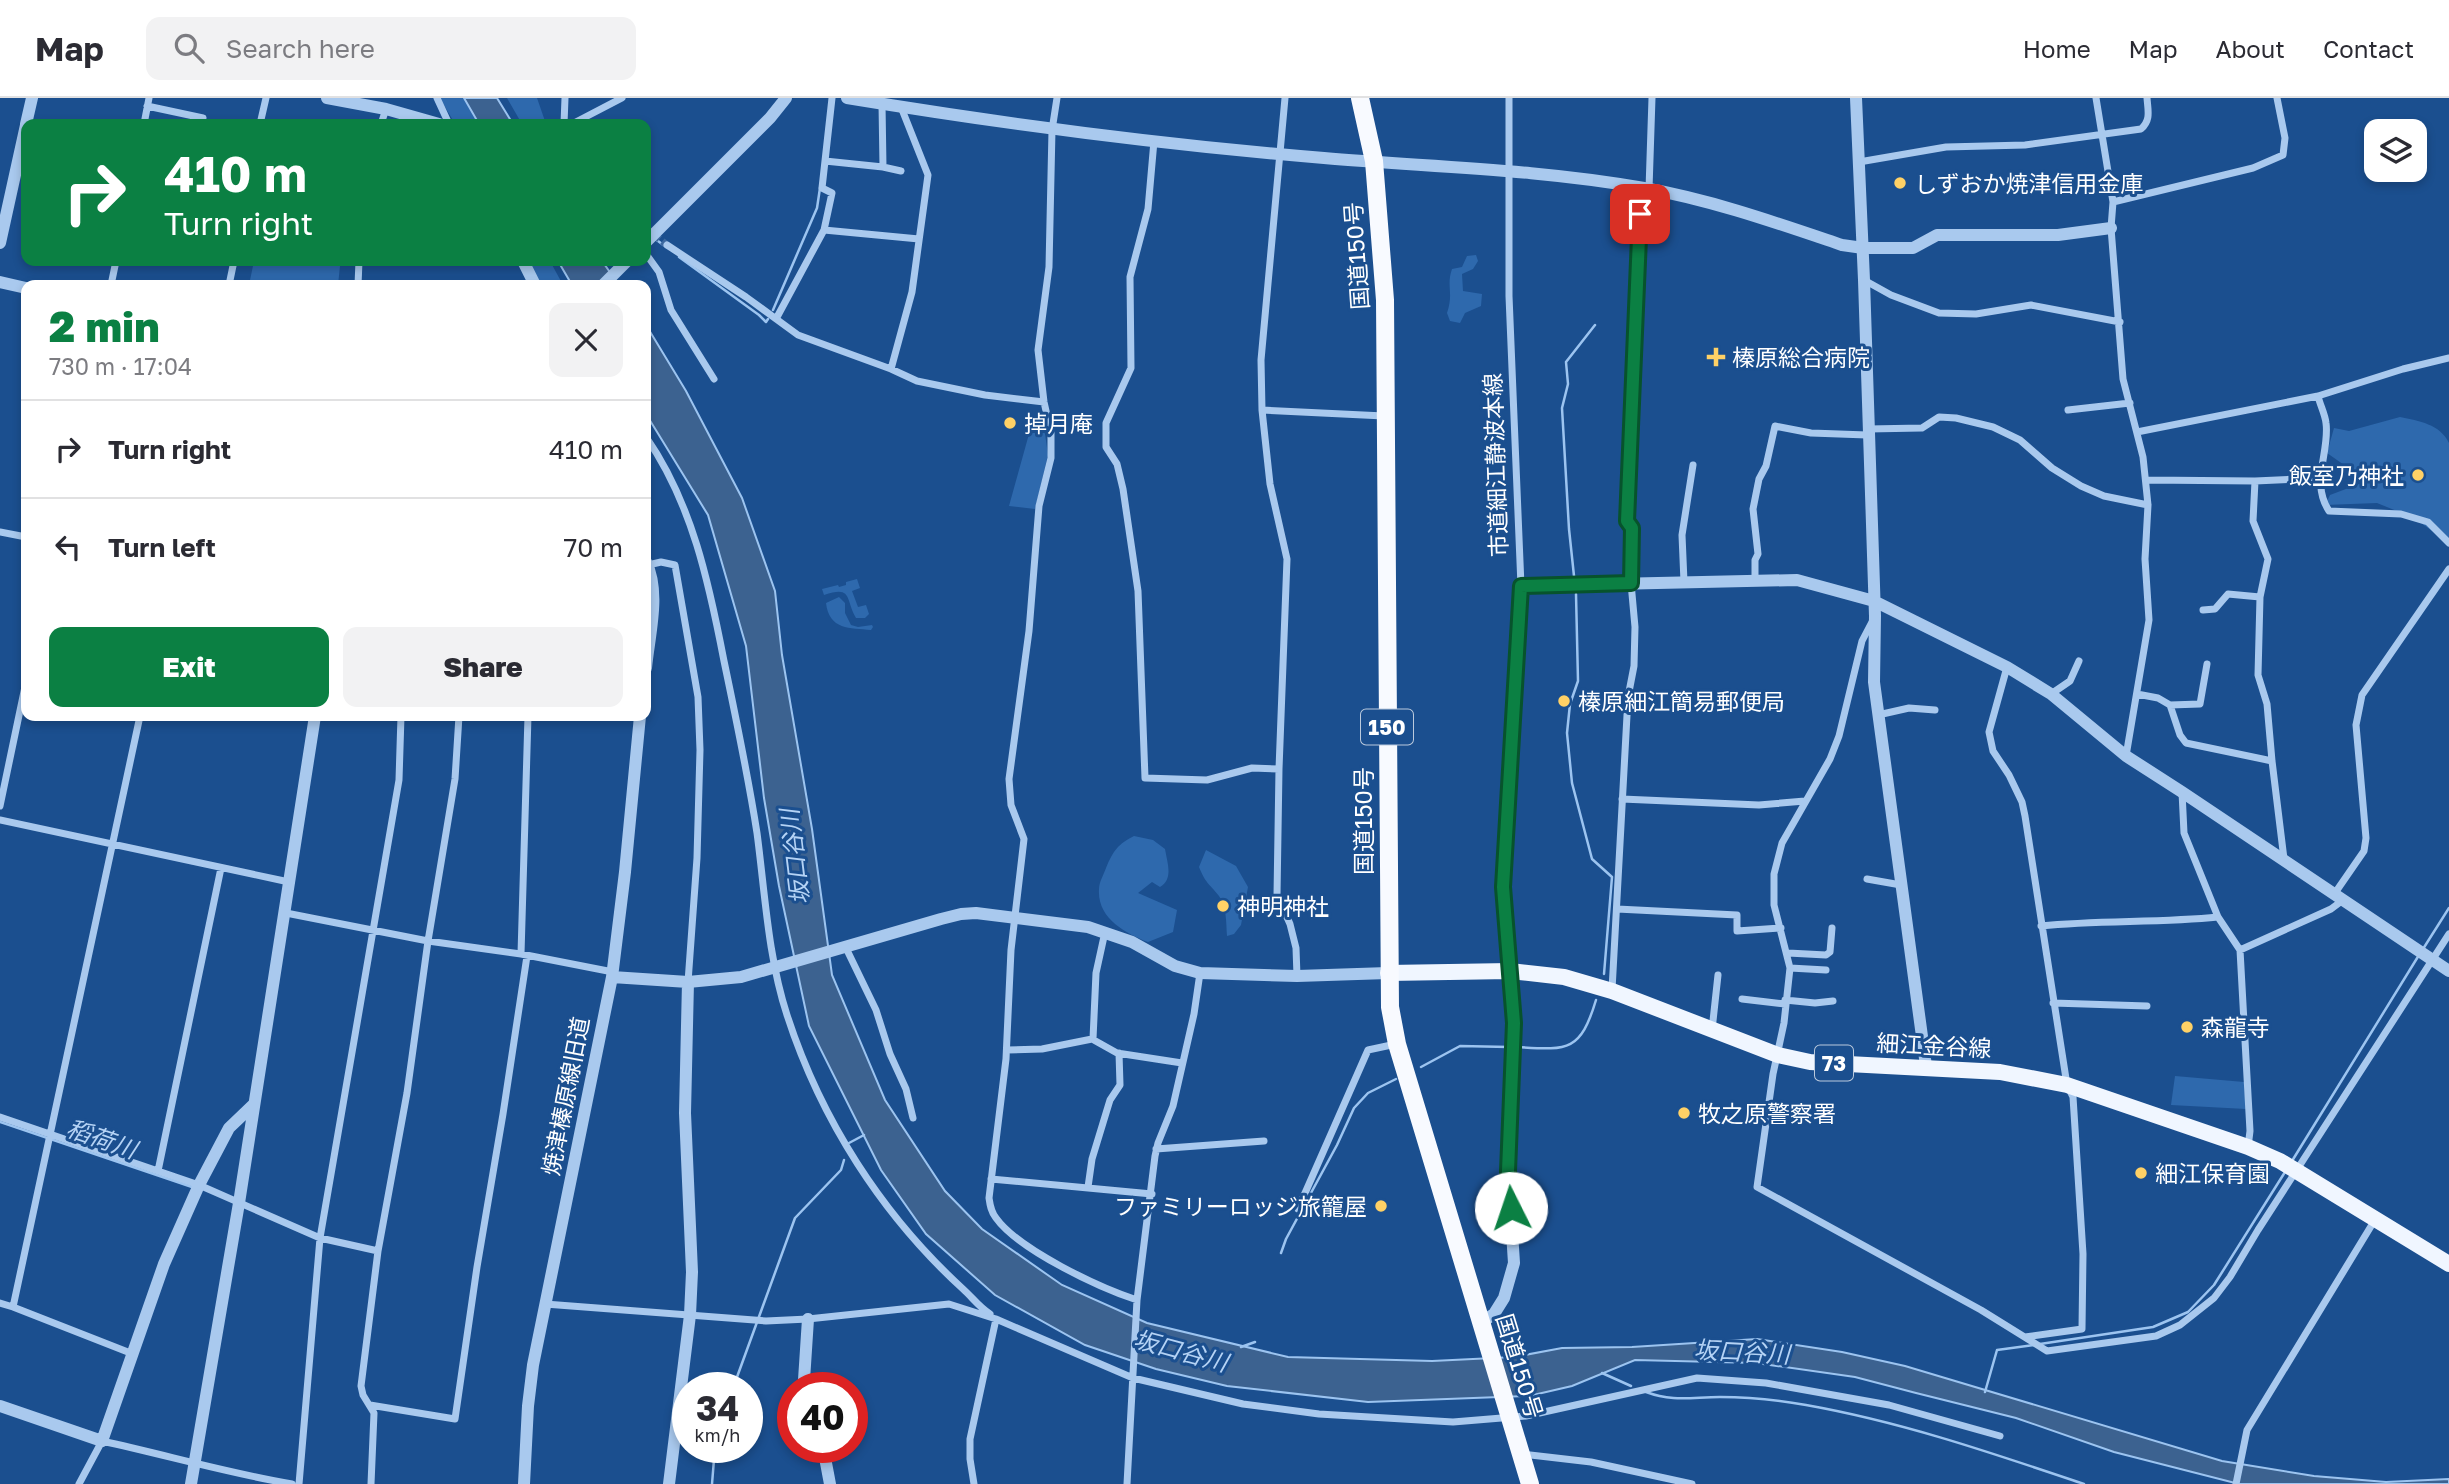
<!DOCTYPE html>
<meta charset="utf-8">
<style>
:root{--surface:#fff;--page:#f2f2f3;--text:#2b2b33;--muted:#7c7c81;--line:#e1e1e2;--accent:#0b8043}
body{margin:0;font-family:"Golos Text","Noto Sans JP",sans-serif;background:var(--page);color:var(--text);height:100vh;display:flex;flex-direction:column;font-size:26px;white-space:nowrap}
*{box-sizing:border-box;margin:0}
p{font-size:23px;color:var(--muted)}
.icon{flex:none;width:38px;height:38px;fill:none;stroke:currentColor;stroke-width:2;stroke-linecap:round;stroke-linejoin:round}
.map{position:relative;flex:1;overflow:hidden}
.sheet{position:absolute;left:21px;top:182px;width:630px;height:441px;display:flex;flex-direction:column;background:var(--surface);border-radius:14px;box-shadow:0 4px 10px #0003}
.sheet>*{flex:none}
.guide{position:absolute;left:21px;top:21px;width:630px;height:147px;border-radius:14px;box-shadow:0 4px 10px #0003;background:#0b8043;color:#fff;overflow:hidden}
.controls{position:absolute;left:2364px;top:21px;display:grid;gap:14px}
.controls a{display:grid;place-items:center;width:63px;height:63px;border-radius:14px;background:var(--surface);box-shadow:0 4px 10px #0003;font-size:35px}
.speed{position:absolute;left:672px;top:1274px;display:flex;gap:14px;font-size:35px;font-weight:700;text-align:center}
.speed>*{display:grid;place-content:center;width:91px;height:91px;border-radius:50%;background:var(--surface);box-shadow:0 4px 10px #0003;line-height:1}
.speed small{font-size:18px;font-weight:400}
.speed .limit{border:10px solid #d22;background:#fff;color:#111}
.pin{position:absolute;display:grid;place-items:center;width:60px;height:60px;color:#fff;margin:-30px;border-radius:14px;box-shadow:0 4px 10px #0006}
.me{position:absolute;width:77px;margin:-38px;rotate:356deg;stroke-linejoin:round;filter:drop-shadow(0 0 5px #0008)}
.turn{display:flex;align-items:center;gap:24px;height:147px;padding:0 28px;font-size:32px}
.turn .icon{width:91px;height:91px;stroke-width:2.5}
.turn b{display:block;font-size:49px;line-height:60px}
.round{display:grid;place-items:center;flex:none;width:74px;height:74px;border-radius:14px;background:var(--page)}
.head{display:flex;align-items:center;justify-content:space-between;height:119px;padding:0 28px}
h1{font-size:42px;font-weight:800;line-height:52px;color:var(--accent)}
.button{display:flex;gap:14px;margin-top:auto;padding:14px 28px}
.button a{flex:1;height:80px;border-radius:14px;background:var(--accent);color:#fff;font-size:28px;font-weight:800;line-height:80px;text-align:center}
.button a+a{background:var(--page);color:var(--text)}
ul{padding:0;list-style:none}
li{display:flex;align-items:center;gap:21px;height:98px;padding:0 28px;border-top:2px solid var(--line)}
li div{flex:1}
li b{display:block;font-size:26px}
li em{font-style:normal}
header{display:flex;align-items:center;gap:42px;box-sizing:border-box;height:98px;padding:0 35px;background:var(--surface);border-bottom:2px solid var(--line)}
header strong{font-size:33px}
nav{display:flex;gap:38px;margin-inline-start:auto;font-size:24px}
.search{width:490px;height:63px;background:var(--page);display:flex;align-items:center;gap:18px;box-sizing:border-box;padding:0 24px;border-radius:14px;color:var(--muted);font-size:26px}
.map>svg:first-child{display:block}
.green{fill:#2e69ad}
.water{fill:#3c6290;stroke:#9cc4f0;stroke-width:2}
.lines{fill:none;stroke-linecap:round;stroke-linejoin:round}
.stream{stroke:#9cc4f0;stroke-width:2.5}
.minor-tunnel{stroke:#3d69a0;stroke-width:7;stroke-dasharray:7 3.5;stroke-linecap:butt}
.minor{stroke:#a9c9ee;stroke-width:7}
.tertiary{stroke:#a9c9ee;stroke-width:12}
.primary{stroke:#f0f6ff;stroke-width:16}
.trunk{stroke:#f8faff;stroke-width:18}
.route-casing{stroke:#07532c;stroke-width:18}
.route{stroke:#0b8043;stroke-width:12}
.poi-dot{fill:#ffd166;stroke:#1b4f8f;stroke-width:2.5}
.labels{text-anchor:middle;dominant-baseline:central;stroke-width:6;stroke-linejoin:round;paint-order:stroke}
.shield{fill:#1b4f8f;stroke:#bbcadd;stroke-width:2}
.shield-label{font-size:21px;font-weight:bold;fill:#fff}
.poi-label{font-size:23px;fill:#fff;stroke:#1b4f8f;text-anchor:start}
.street-label{font-size:23px;fill:#fff;stroke:#1b4f8f}
.water-label{font-size:24px;font-style:italic;fill:#b5d3f5;stroke:#1b4f8f}
</style>
<header>
<strong>Map</strong>
<div class="search"><svg class="icon" aria-label="search" viewBox="0 0 24 24"><circle cx="10" cy="10" r="6"/><path d="M15 15l6 6"/></svg>Search here</div>
<nav><a>Home</a><a>Map</a><a>About</a><a>Contact</a></nav>
</header>
<div class="map">
<svg width="2449" height="1386" viewBox="0 0 2449 1386">
<rect width="100%" height="100%" fill="#1b4f8f"/>
<path class="green" d="M440,0h23l15,26h-23z
M507,0h30l9,26h-24z
M1476,157l2,6 -5,8 -11,5 1,17 19,3 -1,12 -16,7 -5,10 -10,-2 -3,-8c7,-20 -1,-27 5,-44l10,-2 5,-11z
M254,163h70l16,5 -2,19h-89z
M528,163h22l13,24h-23z
M1034,318l9,3 5,36 -13,54 -26,-3z
M2400,319c19,4 40,7 49,26v100l-35,-25 -37,-15 -52,2 5,-10 37,-14 -40,-28 7,-25 15,3z
M857,481l3,9 -8,3 6,16 8,-2 3,9 -4,4h-9c-11,-19 -3,-33 -32,-23l-2,-6 16,-4 1,2 7,-2v-3z
M839,499l6,6v10l6,12 7,2 14,-2 1,2 -2,3c-21,-2 -42,0 -45,-27z
M1134,738l19,4 12,9c2,13 9,30 -5,38l-8,-5 -14,11 39,17 -4,22 -25,10c-23,-9 -51,-24 -49,-53 0,-7 5,-15 7,-21 7,-17 12,-24 28,-32z
M1206,752l30,16 12,21 -7,38 -7,9 -7,2c-1,-13 0,-29 -8,-40 -11,-14 -13,-12 -20,-29z
M2175,978l69,6 2,27 -75,-4z"/>
<path class="water" d="M464,0h33l16,26h-34z
M558,163h44l17,24h-47z
M646,227l40,66 56,107 33,93 7,64 30,174 20,146 53,125 60,91 37,38 80,56 85,38 141,34 144,4 82,-4 48,-9 70,-1 125,-8 85,13 63,14 317,95 92,15 72,6 63,-3v5h-210l-125,-32 -98,-34 -100,-25 -61,-16 -99,-14 -121,-3 -63,26 -43,10 -161,6 -141,-16 -71,-17 -71,-24 -90,-50 -69,-61 -45,-64 -72,-144 -30,-140 -15,-88 -18,-152 -38,-131 -62,-101z"/>
<g class="lines">
<path class="stream" d="M654,140l12,9
M679,159l80,58 7,7 2,-3
M773,212l44,-102 3,-20
M1574,478l-5,-47 -7,-121 6,-24 -2,-22 29,-37
M1576,496l2,87 -8,23 -3,29 5,50 20,76 20,18 -8,97
M2423,851l26,-41
M1516,949c51,3 64,6 80,-47
M1421,969l39,-21 49,1
M0,1024l192,65
M849,1045l15,-8
M2292,1063l127,-206
M1281,1155l5,-14 51,-94 17,-37 14,-15 28,-14
M2040,1246l113,-17 35,-15 26,-27 71,-113
M1241,1249l14,-5
M1602,1275l29,13
M733,1290l62,-170 46,-48 3,-10
M1646,1294c27,10 46,5 74,5 28,0 58,3 86,8 96,17 186,48 278,79
M1985,1294l12,-42 37,-5
M712,1386l3,-37"/>
<path class="minor-tunnel" d="M646,130l21,17"/>
<path class="minor" d="M437,0l12,26
M1057,0l-5,32 -3,137 -11,83 6,52 7,31v25l-12,48 -10,125 -20,148 2,26 13,34 -13,111 -5,109 -17,139c1,7 2,14 7,20 23,32 104,70 141,82
M1285,0l-24,262 1,50 8,74 17,75 -8,210 -2,126 13,29 6,24 1,28
M1509,0v198l12,290 -19,301 12,136 -1,20
M2096,0l17,104 -2,26 12,151 20,78 5,48 -3,54 4,61 -23,136
M882,6l1,63 18,4
M147,8l56,12
M144,26l5,-26
M260,26l6,-26
M381,26l5,-15
M564,26l1,-26
M572,26l50,-26
M1154,43l-6,68 -18,68 1,91 -25,55v24l11,17 6,25 15,102 7,187 62,2 45,-12 27,1
M825,63l58,6
M1859,64l87,-15 79,-2 116,-16c10,-9 7,-18 6,-31
M1649,91l3,-91
M2113,104l140,-34 30,-13 2,-17 -8,-40
M824,132l95,9
M667,147l79,52 52,38 93,34 26,12 68,14 59,7
M646,156l13,18 12,38 43,69
M1864,182l27,15 48,18 37,1 55,-9 89,17
M111,187l5,-24
M229,187l5,-24
M358,187l1,-24
M776,221l48,-89 8,-37 -10,-5 10,-90
M891,271l21,-77 16,-117 -27,-68
M2318,298c2,9 7,18 8,27 4,29 -16,59 3,88l72,3 27,8 21,21
M1262,312l122,6
M2068,312l62,-7
M1868,331l54,-1 17,-11 17,1 37,9 27,13 32,28 29,18 23,10 44,9
M2137,334l181,-36 85,-27 46,-11
M646,339c46,66 63,146 78,224 12,57 24,114 33,172 8,60 11,124 30,182 34,105 95,200 176,274 9,8 16,18 27,25
M2147,382l108,1 65,-3
M2255,383l-2,40 15,38 -8,38 -2,78 9,29 5,57 12,98
M0,434l26,5
M648,467l13,-3 14,3 23,132 2,53 -3,108 -9,124
M1755,483v-21l3,-6 -5,-45 6,-30 7,-13 9,-40 36,7 56,2
M1684,484l-2,-47 11,-70
M2203,512l12,-1 13,-15 32,3
M1873,522l-11,21 -23,95 -9,23 -48,84 -8,31v31l16,63 -6,55 -11,51 -16,113 224,123 66,41 109,-15 24,-11 34,-27 16,-21 28,-47 191,-296
M2007,569l-18,65 4,19 16,24 13,27 3,14 42,269 6,12 10,157 -1,75 -57,8
M2051,596l19,-13 9,-20
M2137,596l21,4 12,7 10,30 6,8 86,18
M2170,607l30,-1 7,-40
M1878,617l31,-7 26,2
M2182,694l2,41 34,84 22,33 10,181 -2,16
M1622,701l137,6 46,-4
M0,708l26,-124
M0,722l289,62
M1867,781l34,6
M2335,795l29,-42 2,-13 -10,-113 6,-30 87,-126
M1617,811l120,6v16l44,-3
M286,815l142,28 93,13 92,18
M2041,828c59,-6 118,-3 177,-9
M846,850l30,62 14,44 16,35 7,29
M2240,852l91,-41 12,-9
M1788,855l38,2 4,-3 2,-24
M521,856l7,-238
M1790,870l36,2
M1612,892l16,-293 6,-31 1,-39 -4,-44 1,-55 -5,-7 15,-333
M1742,901l43,5
M1785,902l30,3 18,-2
M2053,905l94,3
M1712,932l6,-55
M1093,941l3,-66 9,-41
M1007,952l35,-1 50,-10 25,14 65,10
M0,1019l199,68 121,53 58,13
M1156,1051l108,-8
M158,1073l63,-303
M991,1081l161,15
M1088,1089l4,-28 18,-59 10,-15 -1,-32
M1298,1111l70,-159 28,-6
M0,1205l13,4
M545,1206l221,17 42,-2 141,-15 47,15 137,59 110,26 76,10 134,8 73,-6 171,-38 69,5 123,22 111,31
M133,1256l-120,-47 127,-591
M370,1307l85,14 22,-152 26,-153 24,-158
M1522,1356l69,8 101,22
M79,1386l23,-43c64,14 126,32 190,43
M299,1386l21,-246 79,-458 2,-64
M371,1386l3,-71 -11,-18 -2,-9 17,-135 29,-158 21,-152 27,-162 4,-63
M974,1386l-4,-25v-20l26,-120
M1127,1386l10,-184 18,-144 3,-13 15,-37 21,-92 6,-41
M2236,1386l11,-54 129,-212"/>
<path class="tertiary" d="M327,0l59,11 53,15
M847,0c158,26 317,47 477,60 106,9 214,11 320,30 68,12 133,35 198,57l21,3h50l24,-13h121l53,-7
M1856,0l8,182 11,336 -1,66 52,384
M26,26l6,-26
M646,144l124,-124 16,-20
M0,145l26,-118
M523,163l12,24
M0,184l26,6
M603,187l24,-24
M646,464c15,31 3,73 0,106
M1521,488l276,-6 77,21 133,66 44,27 75,62 56,36 267,179
M612,879l76,5 53,-5 200,-58 20,-5 15,-1 112,14 44,15 43,24 25,7 97,3 91,-3
M1482,1224l12,-8 10,-16 10,-35 -6,-92 5,-128
M806,1290l-2,-8 4,-61
M0,1308l102,35 62,-177 35,-79 30,-57 24,-23
M823,1349l7,37
M191,1386l48,-281 76,-487
M524,1386l4,-78 5,-41 79,-388 13,-105 15,-156
M669,1386l21,-169 2,-43 -7,-159 3,-131"/>
<path class="primary" d="M1388,875l122,-2 54,6 48,14 166,64 32,7 190,10 67,13 181,62 32,14 169,103"/>
<path class="trunk" d="M1360,0l14,63 11,139 5,707 7,37 133,440"/>
</g>
<g class="lines">
<g class="route-casing">
<path id="route" d="M1511,1110l-3,-37 6,-148 -11,-136 18,-301 110,-3 1,-55 -5,-7 13,-307"/>
</g>
<use href="#route" class="route"/>
</g>
<g class="poi-dot">
<circle cx="1900" cy="85" r="7"/>
<path d="M1712.5 248.5h7v7h7v7h-7v7h-7v-7h-7v-7h7z"/>
<circle cx="1010" cy="325" r="7"/>
<circle cx="2418" cy="377" r="7"/>
<circle cx="1564" cy="603" r="7"/>
<circle cx="1223" cy="808" r="7"/>
<circle cx="2187" cy="929" r="7"/>
<circle cx="1684" cy="1015" r="7"/>
<circle cx="2141" cy="1075" r="7"/>
<circle cx="1381" cy="1108" r="7"/>
</g>
<g class="labels">
<g class="shield">
<rect x="1361" y="611.5" width="52" height="35" rx="5"/>
<rect x="1815" y="947.5" width="38" height="35" rx="5"/>
</g>
<g class="shield-label">
<text x="1387" y="629">150</text>
<text x="1834" y="965">73</text>
</g>
<g class="poi-label">
<text x="1914" y="85">しずおか焼津信用金庫</text>
<text x="1732" y="259">榛原総合病院</text>
<text x="1024" y="325">掉月庵</text>
<text x="2404" y="377" text-anchor="end">飯室乃神社</text>
<text x="1578" y="603">榛原細江簡易郵便局</text>
<text x="1237" y="808">神明神社</text>
<text x="2201" y="929">森龍寺</text>
<text x="1698" y="1015">牧之原警察署</text>
<text x="2155" y="1075">細江保育園</text>
<text x="1367" y="1108" text-anchor="end">ファミリーロッジ旅籠屋</text>
</g>
<g class="street-label">
<text transform="translate(1356 158) rotate(-94)">国道150号</text>
<text transform="translate(1495 367) rotate(-92)">市道細江静波本線</text>
<text transform="translate(1363 723) rotate(-90)">国道150号</text>
<text transform="translate(1934 947) rotate(3)">細江金谷線</text>
<text transform="translate(565 998) rotate(-79)">焼津榛原線旧道</text>
<text transform="translate(1520 1268) rotate(73)">国道150号</text>
</g>
<g class="water-label">
<text transform="translate(794 759) rotate(-97)">坂口谷川</text>
<text transform="translate(102 1040) rotate(19)">稻荷川</text>
<text transform="translate(1181 1252) rotate(15)">坂口谷川</text>
<text transform="translate(1742 1253) rotate(3)">坂口谷川</text>
</g>
</g>
</svg>
<div class="controls">
<a><svg class="icon" aria-label="layers" viewBox="0 0 24 24"><path d="M12 4l9 5-9 5-9-5zM3 14l9 5 9-5"/></svg></a>
</div>
<div class="speed"><div>34<small>km/h</small></div><div class="limit">40</div></div>
<div class="pin" style="left:1640px;top:116px;background:#d93025"><svg class="icon" aria-label="arrive" viewBox="0 0 24 24"><path d="M6 21V4h12l-3 4 3 4H6"/></svg></div>
<svg class="me" style="left:1511px;top:1110px" viewBox="-20 -20 40 40"><circle r="19" fill="#fff"/><path d="M0-13L10 11 0 6-10 11z" fill="#0b8043"/></svg>
<div class="guide">
<div class="turn"><svg class="icon" aria-label="right" viewBox="0 0 24 24"><path d="M7 20v-9h11M14 6l5 5-5 5"/></svg><div><b>410 m</b>Turn right</div></div>
</div>
<section class="sheet">
<div class="head"><div><h1>2 min</h1><p>730 m · 17:04</p></div><a class="round"><svg class="icon" aria-label="close" viewBox="0 0 24 24"><path d="M6 6l12 12M18 6L6 18"/></svg></a></div>
<ul>
<li><svg class="icon" aria-label="right" viewBox="0 0 24 24"><path d="M7 20v-9h11M14 6l5 5-5 5"/></svg><div><b>Turn right</b></div><em>410 m</em></li>
<li><svg class="icon" aria-label="left" viewBox="0 0 24 24"><path d="M17 20v-9H6M10 6l-5 5 5 5"/></svg><div><b>Turn left</b></div><em>70 m</em></li>
</ul>
<div class="button"><a>Exit</a><a>Share</a></div>
</section>
</div>
